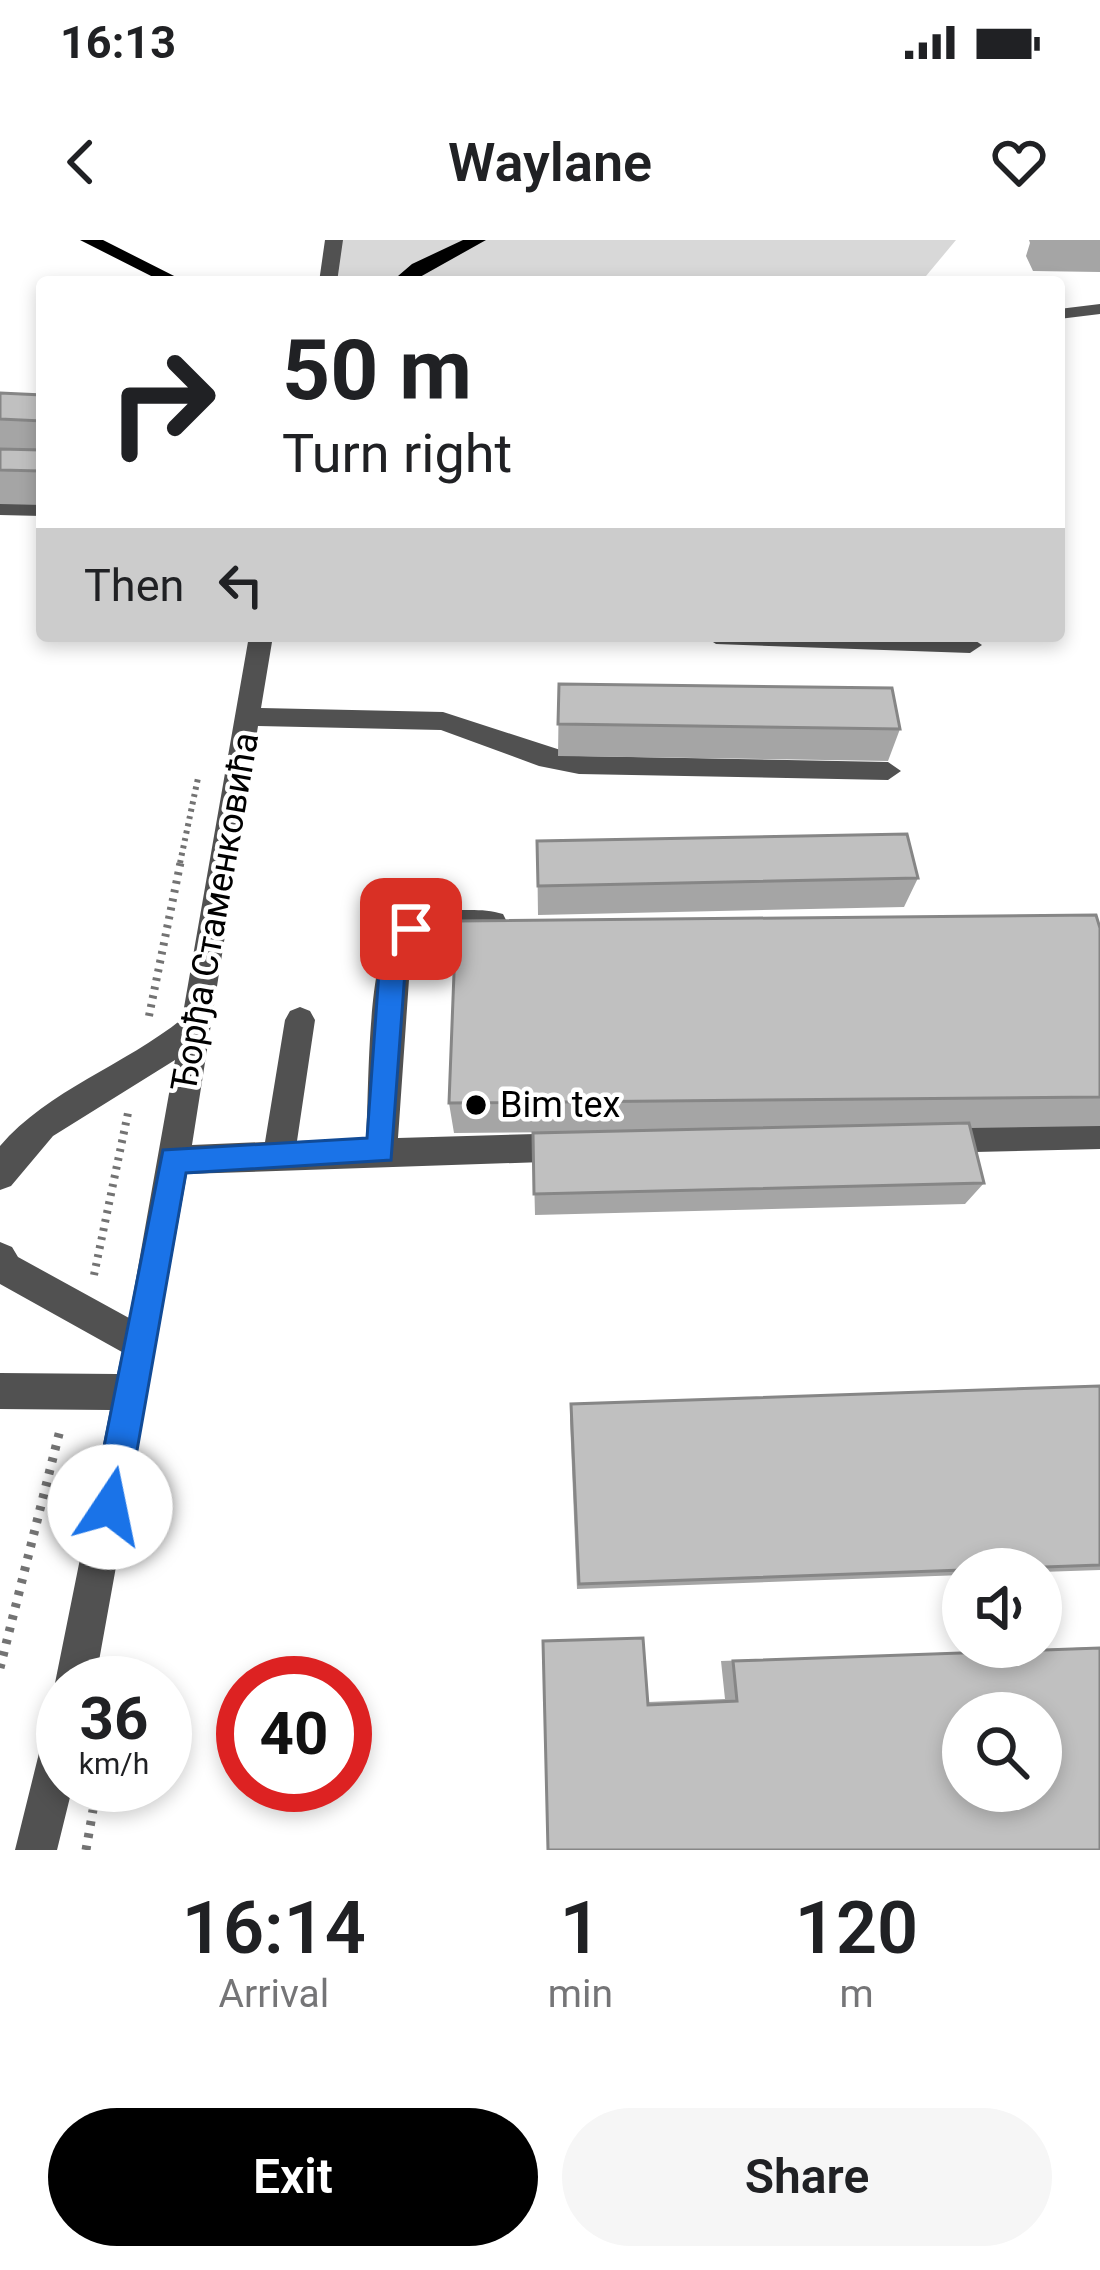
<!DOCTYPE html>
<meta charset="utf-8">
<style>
:root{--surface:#fff;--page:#f6f6f6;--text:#202124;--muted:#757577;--accent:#000}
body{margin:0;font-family:Roboto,sans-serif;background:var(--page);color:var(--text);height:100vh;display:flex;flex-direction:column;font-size:45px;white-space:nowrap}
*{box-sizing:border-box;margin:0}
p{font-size:39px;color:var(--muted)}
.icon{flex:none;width:66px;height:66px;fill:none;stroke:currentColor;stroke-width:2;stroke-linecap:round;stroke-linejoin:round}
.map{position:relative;height:1610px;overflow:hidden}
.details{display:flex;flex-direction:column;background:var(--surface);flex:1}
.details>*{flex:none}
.guide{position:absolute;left:36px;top:36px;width:1029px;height:366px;border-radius:12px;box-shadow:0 6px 18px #0003;background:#fff;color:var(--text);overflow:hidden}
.controls{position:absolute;left:942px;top:1308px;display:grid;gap:24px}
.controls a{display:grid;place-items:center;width:120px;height:120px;border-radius:50%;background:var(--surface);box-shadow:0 6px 18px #0003;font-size:60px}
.speed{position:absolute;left:36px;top:1416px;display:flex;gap:24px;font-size:60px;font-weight:700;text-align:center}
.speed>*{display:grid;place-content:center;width:156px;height:156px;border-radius:50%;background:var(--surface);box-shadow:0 6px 18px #0003;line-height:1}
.speed small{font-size:30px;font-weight:400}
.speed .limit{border:18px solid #d22;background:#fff;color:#111}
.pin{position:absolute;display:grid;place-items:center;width:102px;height:102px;color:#fff;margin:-51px;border-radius:24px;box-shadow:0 6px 18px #0006}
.me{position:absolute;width:132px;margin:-66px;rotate:11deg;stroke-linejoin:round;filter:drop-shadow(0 0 9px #0008)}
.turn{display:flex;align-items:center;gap:42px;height:252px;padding:0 48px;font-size:54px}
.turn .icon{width:156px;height:156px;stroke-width:2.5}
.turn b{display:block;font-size:84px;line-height:102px}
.then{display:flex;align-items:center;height:114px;padding:0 48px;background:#0003;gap:24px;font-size:45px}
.eta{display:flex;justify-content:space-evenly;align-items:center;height:204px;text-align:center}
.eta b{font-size:72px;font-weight:600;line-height:84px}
.primary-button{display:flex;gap:24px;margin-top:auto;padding:24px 48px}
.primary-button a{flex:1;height:138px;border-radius:72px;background:var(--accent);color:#fff;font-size:48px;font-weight:600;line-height:138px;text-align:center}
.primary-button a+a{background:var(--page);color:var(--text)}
.status{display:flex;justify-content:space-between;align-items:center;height:84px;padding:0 60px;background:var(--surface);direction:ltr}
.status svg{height:33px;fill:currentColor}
header{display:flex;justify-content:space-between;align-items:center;height:156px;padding:0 48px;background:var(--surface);font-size:54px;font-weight:600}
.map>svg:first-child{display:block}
.green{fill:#d8d8d8}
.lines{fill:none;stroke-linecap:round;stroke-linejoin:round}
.path-far2{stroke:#737373;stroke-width:6;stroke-dasharray:3 4.5;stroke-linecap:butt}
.path-far1{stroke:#737373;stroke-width:8;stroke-dasharray:3 6;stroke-linecap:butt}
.path{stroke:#737373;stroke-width:9;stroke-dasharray:4.5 8;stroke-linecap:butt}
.minor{fill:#515151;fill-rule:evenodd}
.major{fill:#000;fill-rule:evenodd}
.wall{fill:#a5a5a5}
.building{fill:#c0c0c0;stroke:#868686;stroke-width:3;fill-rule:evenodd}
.route{fill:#1a73e8;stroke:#114b97;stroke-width:3}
.poi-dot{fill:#000;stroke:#fff;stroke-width:4.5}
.labels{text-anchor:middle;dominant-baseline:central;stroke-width:9;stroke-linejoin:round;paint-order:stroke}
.street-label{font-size:36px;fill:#000;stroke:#fff}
.poi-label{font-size:36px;fill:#000;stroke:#fff;text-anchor:start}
</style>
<div class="status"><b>16:13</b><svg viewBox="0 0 49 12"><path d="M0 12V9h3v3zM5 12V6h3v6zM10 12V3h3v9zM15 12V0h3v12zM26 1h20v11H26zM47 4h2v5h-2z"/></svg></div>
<header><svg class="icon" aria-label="back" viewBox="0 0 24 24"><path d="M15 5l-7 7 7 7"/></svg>Waylane<svg class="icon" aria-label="heart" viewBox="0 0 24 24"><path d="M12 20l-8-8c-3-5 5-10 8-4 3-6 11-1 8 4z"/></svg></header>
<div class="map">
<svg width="1100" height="1610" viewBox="0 0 1100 1610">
<rect width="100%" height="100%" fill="#fff"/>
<path class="green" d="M334,0h622l-35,42h-593z"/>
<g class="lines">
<path class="path-far2" d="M180,623l18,-85"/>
<path class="path-far1" d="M149,776l32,-156
M94,1035l34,-162"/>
<path class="path" d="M0,1428l60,-238
M86,1610l7,-40"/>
<path class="minor" d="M325,0h18l-6,42h-18z
M1100,64v10l-41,5v-10z
M0,261l42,1v14l-42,-1z
M249,396h24l-12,72 182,4 136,44 309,6 13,9 -13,9 -309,-6 -40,-8 -98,-36 -183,-4 -66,419 73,-3 20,-122 5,-9 10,-4 10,4 5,9 -18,121 69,-2c3,-45 1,-170 23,-203 15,-21 44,-26 68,-26 15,0 31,-1 46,4l4,8 -4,8 -10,3 -59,1 -23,17 -13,187 174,-5 11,4 5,10 -5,10 -11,4 -385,13 -92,509h-32v15l-8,-15 55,-273 -110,-1v-36l117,1 5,-22 -122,-68v-42l12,5 6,10 111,61 46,-258 -122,76 -42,50 -11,4v-44c48,-56 125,-81 182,-127z
M704,396h237l29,1 12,8 -12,8 -254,-9z
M1100,881v28l-168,4 -11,-4 -5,-10 5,-10 11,-4z
M63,1480v65h10l-16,65h-42l27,-109 6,-15z"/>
<path class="major" d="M80,0h23l83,42h-23z
M463,0h23l-75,42h-20l21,-18z"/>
</g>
<path class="wall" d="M1029,0h71v32l-67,-1 -7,-15 4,-13z
M0,153l42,2v110l-42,-1z
M559,444l341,45 -12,32 -330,-5z
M537,601l381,37 -14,29 -366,8z
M1100,688v198l-130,2 14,55 -19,21 -430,11 -2,-82 45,-1 -124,1 -5,-30z
M1100,1146v184l-59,2v-3h-78v6l-386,14 -7,-169 1,-16z
M1100,1407l-552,203 100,-148 77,-3 -4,-38z"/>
<path class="building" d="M0,153l42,2v26l-42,-2z
M0,209l42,1 -1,21 -41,-1z
M559,444l333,4 8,41 -342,-5z
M907,594l11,44 -380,8 -1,-45z
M1096,675l4,13v169l-651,6 7,-182z
M969,883l15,60 -450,11 -1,-61z
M1100,1146v179l-521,19 -8,-180z
M643,1398l5,67 89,-4 -4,-40 367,-13v202h-552l-5,-209zM963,1473h78v78h-78z"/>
<path class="route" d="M411,679l13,10 -18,29 -15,202 -205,13 -59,334 -5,12 -12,5 -13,-5 -5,-12 71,-357 204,-12 13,-180 9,-23z"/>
<circle class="poi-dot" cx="476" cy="865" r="12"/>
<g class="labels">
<g class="street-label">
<text transform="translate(215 672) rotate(-80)">Ђорђа Стаменковића</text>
</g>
<g class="poi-label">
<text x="500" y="865">Bim tex</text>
</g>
</g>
</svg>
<div class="controls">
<a><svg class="icon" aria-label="sound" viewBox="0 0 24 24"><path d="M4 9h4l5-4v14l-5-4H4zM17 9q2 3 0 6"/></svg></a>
<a><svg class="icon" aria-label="search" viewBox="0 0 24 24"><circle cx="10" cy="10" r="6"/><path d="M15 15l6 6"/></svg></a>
</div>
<div class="speed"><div>36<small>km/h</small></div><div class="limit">40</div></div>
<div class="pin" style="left:411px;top:689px;background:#d93025"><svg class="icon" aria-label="arrive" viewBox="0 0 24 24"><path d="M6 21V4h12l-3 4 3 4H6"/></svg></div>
<svg class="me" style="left:110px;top:1267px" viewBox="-20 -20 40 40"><circle r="19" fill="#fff"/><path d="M0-13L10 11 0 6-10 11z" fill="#1a73e8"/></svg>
<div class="guide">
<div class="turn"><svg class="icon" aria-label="right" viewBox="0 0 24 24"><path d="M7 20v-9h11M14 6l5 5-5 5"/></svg><div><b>50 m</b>Turn right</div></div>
<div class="then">Then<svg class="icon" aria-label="left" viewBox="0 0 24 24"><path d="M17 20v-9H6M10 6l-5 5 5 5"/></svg></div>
</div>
</div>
<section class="details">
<div class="eta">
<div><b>16:14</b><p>Arrival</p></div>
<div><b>1</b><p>min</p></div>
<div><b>120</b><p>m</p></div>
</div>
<div class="primary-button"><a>Exit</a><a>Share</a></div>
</section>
